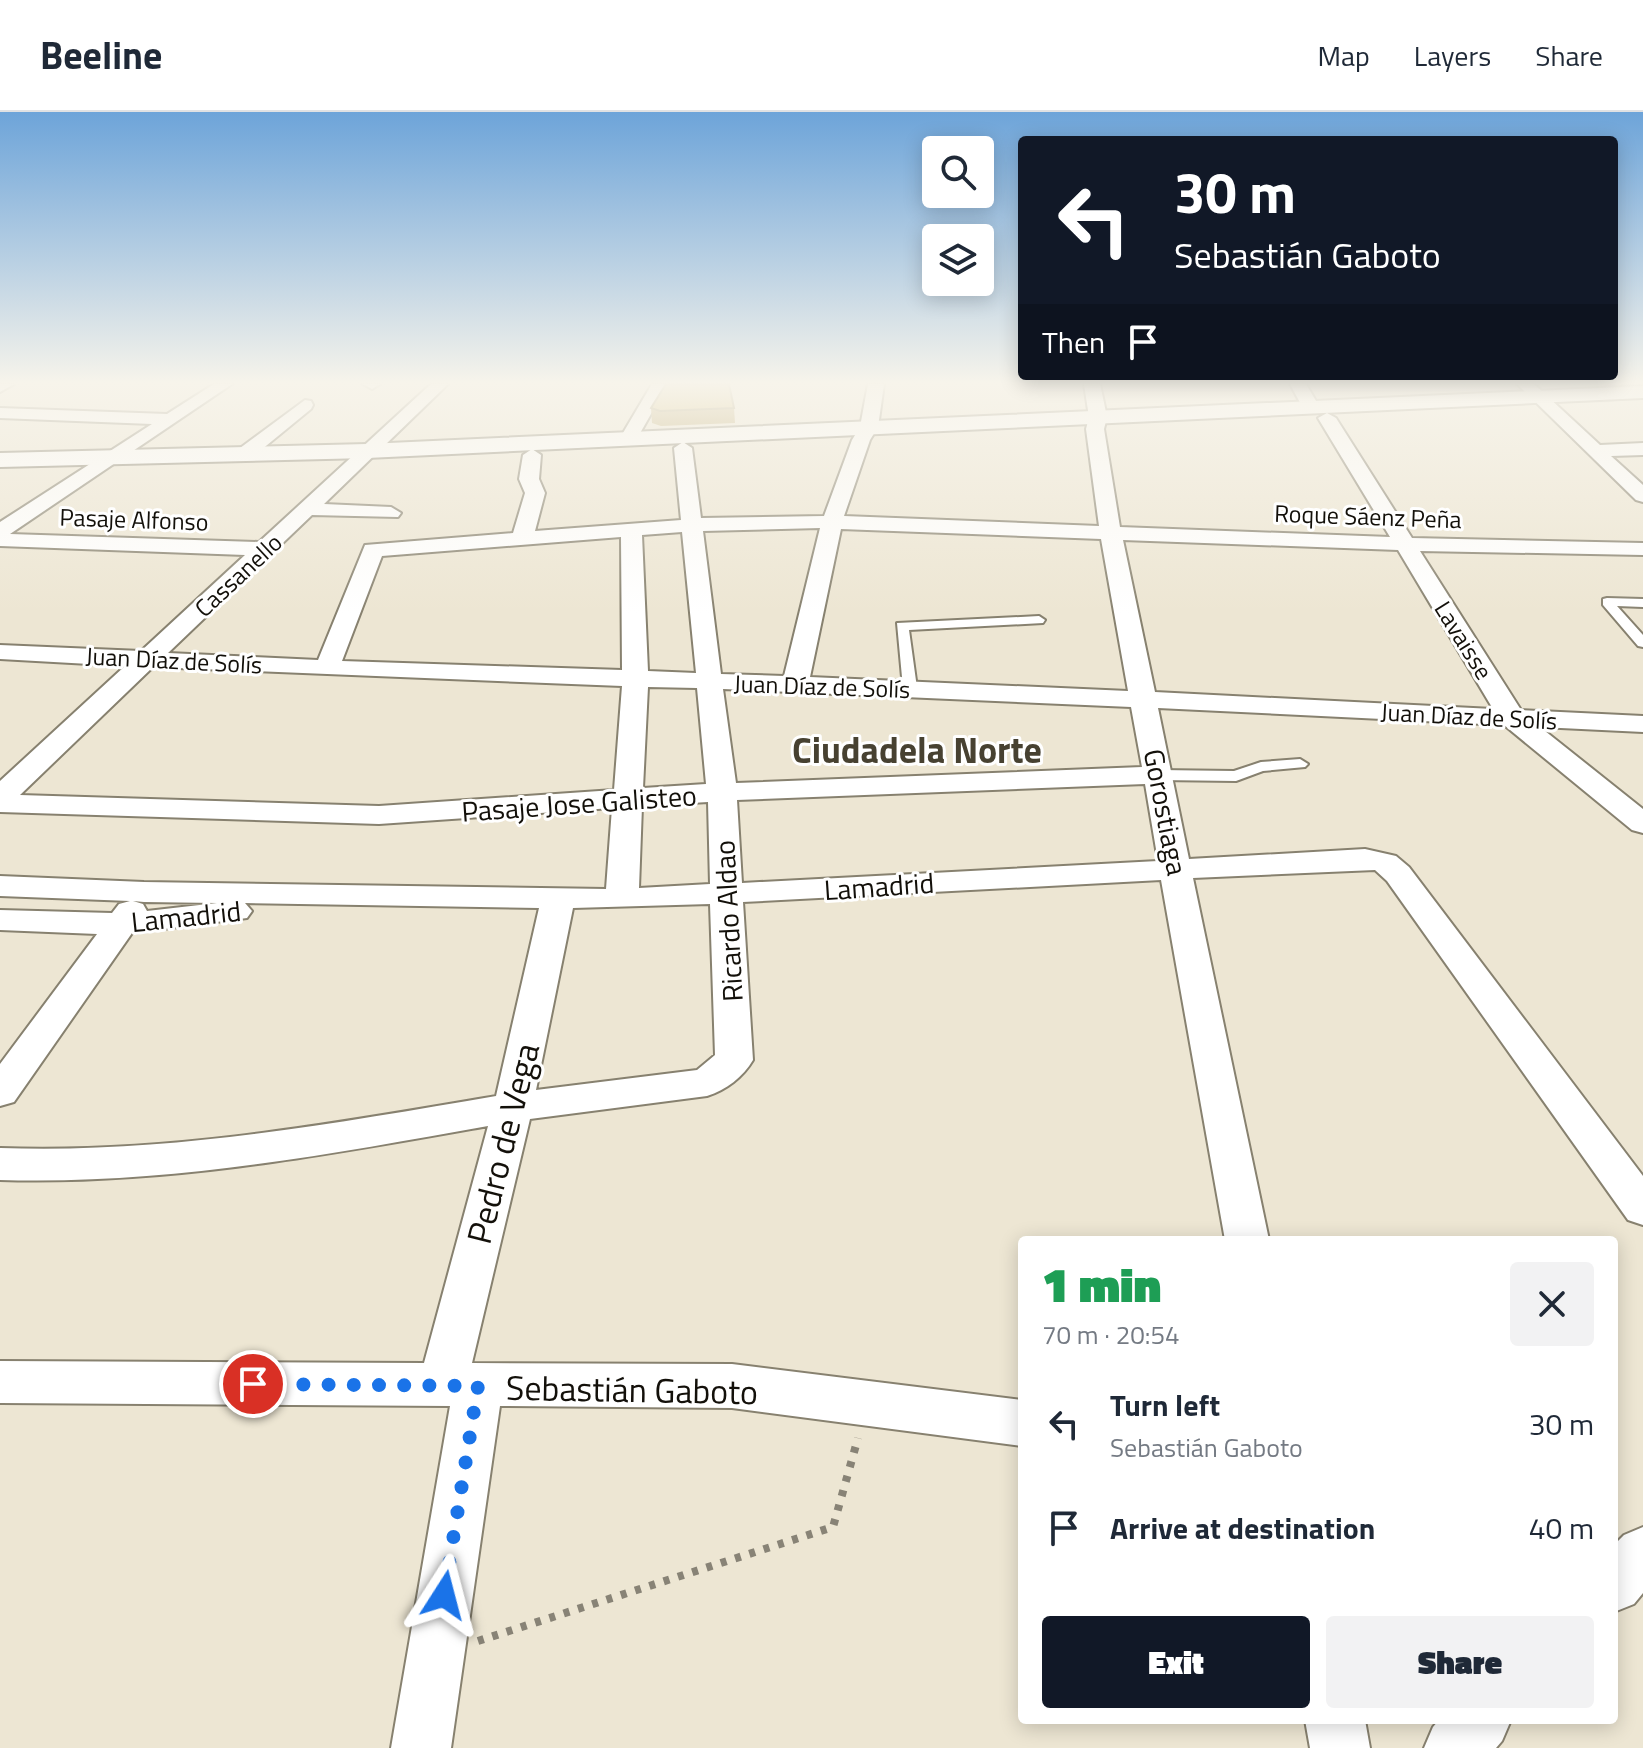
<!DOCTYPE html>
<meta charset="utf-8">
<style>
:root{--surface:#fff;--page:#f2f2f3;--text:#1f2937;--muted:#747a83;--line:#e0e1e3;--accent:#111827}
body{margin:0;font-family:"Titillium Web",sans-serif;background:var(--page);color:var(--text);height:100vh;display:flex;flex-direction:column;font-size:30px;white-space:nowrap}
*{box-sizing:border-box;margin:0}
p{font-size:26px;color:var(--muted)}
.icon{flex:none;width:44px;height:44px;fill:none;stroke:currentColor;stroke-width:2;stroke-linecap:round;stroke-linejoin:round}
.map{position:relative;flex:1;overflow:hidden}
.side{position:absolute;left:1018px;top:1124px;width:600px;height:488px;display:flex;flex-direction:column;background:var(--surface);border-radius:8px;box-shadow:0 4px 20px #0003}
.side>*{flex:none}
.guide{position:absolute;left:1018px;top:24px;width:600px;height:244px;border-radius:8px;box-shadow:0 4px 20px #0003;background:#111827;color:#fff;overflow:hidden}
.fabs{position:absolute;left:922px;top:24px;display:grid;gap:16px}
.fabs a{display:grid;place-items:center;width:72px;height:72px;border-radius:8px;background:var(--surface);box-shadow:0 4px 20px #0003;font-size:40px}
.pin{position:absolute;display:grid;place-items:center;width:68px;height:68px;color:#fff;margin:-34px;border:4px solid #fff;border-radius:50%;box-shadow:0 2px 8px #0007}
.me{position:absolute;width:88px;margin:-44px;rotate:9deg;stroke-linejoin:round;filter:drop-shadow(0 0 6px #0008)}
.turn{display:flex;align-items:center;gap:28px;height:168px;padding:0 24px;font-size:36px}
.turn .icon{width:104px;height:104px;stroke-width:2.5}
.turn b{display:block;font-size:56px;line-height:68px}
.then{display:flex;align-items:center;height:76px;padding:0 24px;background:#0003;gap:16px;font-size:30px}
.round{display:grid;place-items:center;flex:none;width:84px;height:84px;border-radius:8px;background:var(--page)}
.overview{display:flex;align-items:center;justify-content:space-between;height:136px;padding:0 24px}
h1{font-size:48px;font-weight:800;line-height:60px;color:#1e9e55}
.button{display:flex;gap:16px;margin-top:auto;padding:16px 24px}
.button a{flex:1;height:92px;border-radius:8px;background:var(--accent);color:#fff;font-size:32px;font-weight:800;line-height:92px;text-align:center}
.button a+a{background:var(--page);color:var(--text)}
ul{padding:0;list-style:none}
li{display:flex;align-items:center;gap:24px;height:104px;padding:0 24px}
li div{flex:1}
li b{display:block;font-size:30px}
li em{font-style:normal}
header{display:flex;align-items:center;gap:48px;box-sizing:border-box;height:112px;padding:0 40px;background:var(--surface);border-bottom:2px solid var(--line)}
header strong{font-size:38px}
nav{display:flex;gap:44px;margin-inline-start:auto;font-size:28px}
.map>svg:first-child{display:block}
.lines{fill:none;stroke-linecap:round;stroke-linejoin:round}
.service-casing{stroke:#87816f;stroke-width:4}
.minor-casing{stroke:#87816f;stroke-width:4}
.secondary-casing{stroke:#87816f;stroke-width:4}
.path{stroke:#888376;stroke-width:8;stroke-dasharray:6 9;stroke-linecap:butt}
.service{fill:#fff;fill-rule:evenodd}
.minor{fill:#fff;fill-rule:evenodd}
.secondary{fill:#fff;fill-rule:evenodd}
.wall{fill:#b59e5d}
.building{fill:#d2b86c;stroke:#93814c;stroke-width:2}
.route{stroke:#1a73e8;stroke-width:14;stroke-dasharray:0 25.2}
.labels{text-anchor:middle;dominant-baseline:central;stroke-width:6;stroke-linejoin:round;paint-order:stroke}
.far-street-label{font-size:24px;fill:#13100a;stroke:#fff}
.street-label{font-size:28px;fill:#13100a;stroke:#fff}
.near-street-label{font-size:34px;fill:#13100a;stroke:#fff}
.district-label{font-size:36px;font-weight:bold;fill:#474131;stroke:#fff}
</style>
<header>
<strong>Beeline</strong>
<nav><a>Map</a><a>Layers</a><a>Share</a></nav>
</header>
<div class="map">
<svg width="1643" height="1636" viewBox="0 0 1643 1636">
<rect width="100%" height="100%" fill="#ede6d3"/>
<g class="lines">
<g class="service-casing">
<path id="service" d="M1607,486l36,1v8l-26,-1 26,29v12l-5,-1 -35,-41v-6z
M1039,504l6,4 -2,3 -134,7 8,58 -7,4 -7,-4 -6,-65z
M1300,647l8,5 -3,3 -42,4 -27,10 -77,-1 -8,-5 8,-5 75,1 27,-9z"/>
</g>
<g class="minor-casing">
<path id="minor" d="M0,272h14l-14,8z
M214,272h18l-222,150 249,8 172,-158h17l-124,120 67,3 10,6 -3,4 -86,-2 -144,138 150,7 47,-115 148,-12 12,-40 -6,-14 4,-24 9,-6 9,6 -2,24 6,14 -10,38 146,-11 -7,-72 9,-6 9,6 9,70 123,-2 28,-76 8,-13 8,-43h16l-6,43 -8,13 -26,76 255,10 -13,-97 3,-12 -5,-33h16l7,33 -3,12 16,98 270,10 -72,-119 9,-5 9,5 76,120 231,5v12l-223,-4 101,159 122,6v16l-103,-5 103,82v24l-11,-3 -128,-105 -346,-17 31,151 176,-10 31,7 13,11 234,309v49l-15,-5 -241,-339 -12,-11 -182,8 76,362h-44l-64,-360 -418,22 10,158c-10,17 -27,30 -46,36l-177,23 -58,244 260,1 290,36v46l-290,-38 -232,-2 -49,342h-60l59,-342 -450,-3v-42l424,2 64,-237c-162,29 -323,59 -488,54v-32c167,6 331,-24 496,-52l43,-188 -294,-5 7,8 -5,7 -115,15 -118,169 -14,4v-42l97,-130 -97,-4v-20l112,3 7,-9 11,-3 -130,-5v-20l144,6 462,7 6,-81 -233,16 -379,-12v-31l125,-115 -125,-7v-14l141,6 104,-96 -245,-9v-24l152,-98 -152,-6v-10l167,6zM820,416l-36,148 -63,-2 -18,-143zM841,417l260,10 27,152 -318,-14zM682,420l14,141 -48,-2 -6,-136zM621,425l1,133 -280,-9 40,-105zM1123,428l275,10 95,159 -338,-17zM153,555l469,19 -8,104 -235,16 -359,-11zM648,575l49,1 9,96 -63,4zM723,577l408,18 11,60 -406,16zM1145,672l13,77 -416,22 -5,-83zM708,690l2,82 -71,4 3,-82zM133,789l11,1 73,1 -70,8 -4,-7zM710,792l5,151 -18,15 -161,20 37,-182z
M363,272h17l-8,5z
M652,272h16l-33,58h-12l-3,-4z
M1290,272h16l13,22 -3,4h-12z
M1517,272h17l66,61 43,-2v12l-32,1 32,29v17l-7,-2z
M305,288l6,1 2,4 -2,4 -61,50h-14l-2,-4 2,-4z
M1643,1415v66l-9,11 -20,8v-67l10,-10z
M1305,1608h60l5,28h-60z
M1439,1608h72l-9,21 -6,7h-72l9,-21z"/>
</g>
<g class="secondary-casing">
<path id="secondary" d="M1643,274v12l-1276,60 -367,9v-14l367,-9z"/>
</g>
<path class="path" d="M478,1529l355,-114 25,-89"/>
<use href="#service" class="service"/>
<use href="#minor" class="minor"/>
<use href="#secondary" class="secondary"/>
</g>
<path class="wall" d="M651,296h83l1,15 -74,3 -9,-3z"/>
<path class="building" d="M666,272h63l5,24 -74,3 -9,-3z"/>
<linearGradient id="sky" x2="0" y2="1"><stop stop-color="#6da4d9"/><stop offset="0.54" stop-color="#f7f4eb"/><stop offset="1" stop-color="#f7f4eb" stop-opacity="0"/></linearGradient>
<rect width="1643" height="501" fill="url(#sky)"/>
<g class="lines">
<path class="route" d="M253,1272l225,2 -34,209"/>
</g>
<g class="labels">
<g class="far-street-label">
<text transform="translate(1368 404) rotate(2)">Roque Sáenz Peña</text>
<text transform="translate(134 407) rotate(2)">Pasaje Alfonso</text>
<text transform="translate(238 463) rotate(-43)">Cassanello</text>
<text transform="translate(1464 528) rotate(58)">Lavaisse</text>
<text transform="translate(174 548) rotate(3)">Juan Díaz de Solís</text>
<text transform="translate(822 574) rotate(2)">Juan Díaz de Solís</text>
<text transform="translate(1469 604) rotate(3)">Juan Díaz de Solís</text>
</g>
<g class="street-label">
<text transform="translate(579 691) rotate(-4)">Pasaje Jose Galisteo</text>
<text transform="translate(1166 700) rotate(79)">Gorostiaga</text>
<text transform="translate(879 774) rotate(-4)">Lamadrid</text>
<text transform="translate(186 804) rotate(-6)">Lamadrid</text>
<text transform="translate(728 809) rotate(-93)">Ricardo Aldao</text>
</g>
<g class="near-street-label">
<text transform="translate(502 1031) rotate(-76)">Pedro de Vega</text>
<text transform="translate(632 1277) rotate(1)">Sebastián Gaboto</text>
</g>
<g class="district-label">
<text x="917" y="637">Ciudadela Norte</text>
</g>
</g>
</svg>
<div class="fabs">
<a><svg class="icon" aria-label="search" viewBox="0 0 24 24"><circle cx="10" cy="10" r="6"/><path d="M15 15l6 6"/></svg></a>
<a><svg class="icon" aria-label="layers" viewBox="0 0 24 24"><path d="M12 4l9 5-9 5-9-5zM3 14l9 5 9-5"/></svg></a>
</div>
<div class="pin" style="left:253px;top:1272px;background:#d93025"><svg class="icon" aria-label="arrive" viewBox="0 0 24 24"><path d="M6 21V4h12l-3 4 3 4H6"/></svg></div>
<svg class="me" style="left:444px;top:1483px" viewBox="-20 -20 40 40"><path d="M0-17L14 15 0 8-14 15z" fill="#1a73e8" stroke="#fff" stroke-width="4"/></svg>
<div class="guide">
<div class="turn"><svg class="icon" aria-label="left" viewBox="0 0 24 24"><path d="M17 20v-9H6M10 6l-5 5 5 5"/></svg><div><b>30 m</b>Sebastián Gaboto</div></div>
<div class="then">Then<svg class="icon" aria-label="arrive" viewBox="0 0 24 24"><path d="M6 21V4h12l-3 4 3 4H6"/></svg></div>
</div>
<section class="side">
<div class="overview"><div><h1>1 min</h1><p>70 m · 20:54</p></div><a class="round"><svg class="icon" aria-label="close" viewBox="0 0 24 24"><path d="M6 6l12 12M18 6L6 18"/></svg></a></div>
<ul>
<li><svg class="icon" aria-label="left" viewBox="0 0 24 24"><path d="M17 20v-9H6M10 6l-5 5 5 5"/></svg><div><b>Turn left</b><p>Sebastián Gaboto</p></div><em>30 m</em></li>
<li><svg class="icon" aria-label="arrive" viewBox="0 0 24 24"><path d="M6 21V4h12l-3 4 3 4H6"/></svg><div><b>Arrive at destination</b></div><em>40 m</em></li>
</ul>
<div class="button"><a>Exit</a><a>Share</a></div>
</section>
</div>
